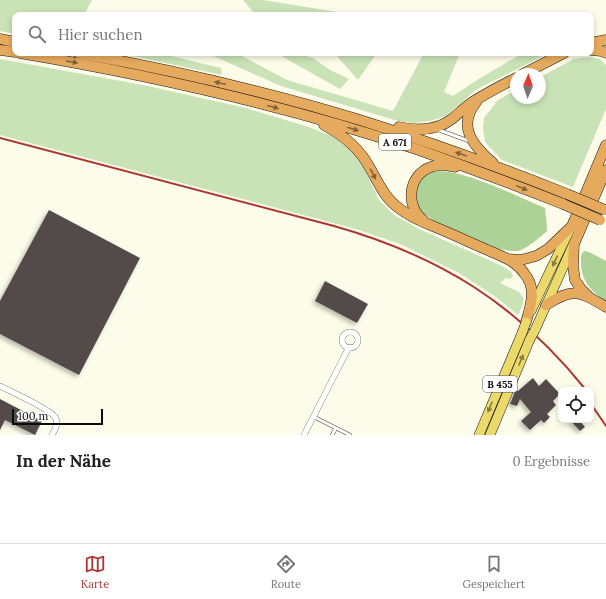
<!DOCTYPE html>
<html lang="de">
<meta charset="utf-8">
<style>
body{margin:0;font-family:Lora,serif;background:#f6f6f6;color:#222}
.controls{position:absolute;right:12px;bottom:12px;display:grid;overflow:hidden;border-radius:8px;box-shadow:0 2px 6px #0003}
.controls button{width:36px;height:36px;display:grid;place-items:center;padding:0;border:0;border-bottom:1px solid #e0e0e0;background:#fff;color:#222;font:20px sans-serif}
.compass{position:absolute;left:510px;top:68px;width:36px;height:36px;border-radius:50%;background:#fff;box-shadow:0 2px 6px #0003;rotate:2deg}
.scale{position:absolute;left:12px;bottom:10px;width:91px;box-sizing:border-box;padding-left:4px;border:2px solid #0a0a0a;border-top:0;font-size:11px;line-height:14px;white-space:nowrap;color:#0a0a0a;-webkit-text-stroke:3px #fff;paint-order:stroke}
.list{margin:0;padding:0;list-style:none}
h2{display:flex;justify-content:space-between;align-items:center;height:52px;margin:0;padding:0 16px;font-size:17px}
h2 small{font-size:13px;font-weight:400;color:#767676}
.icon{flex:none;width:22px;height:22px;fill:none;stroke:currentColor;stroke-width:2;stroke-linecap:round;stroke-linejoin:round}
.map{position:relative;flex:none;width:606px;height:435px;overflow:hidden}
.search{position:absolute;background:#fff;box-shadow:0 2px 6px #0003;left:12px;right:12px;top:12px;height:44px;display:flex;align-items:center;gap:10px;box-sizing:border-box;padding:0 14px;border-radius:8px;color:#767676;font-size:15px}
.sheet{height:108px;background:#fff}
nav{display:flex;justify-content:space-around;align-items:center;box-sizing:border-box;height:56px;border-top:1px solid #e0e0e0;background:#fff;font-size:11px;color:#767676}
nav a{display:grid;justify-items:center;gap:2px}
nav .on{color:#ac3730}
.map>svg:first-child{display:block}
.green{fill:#c9e3b7}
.forest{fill:#acd298}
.building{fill:#524c48;filter:url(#shadow)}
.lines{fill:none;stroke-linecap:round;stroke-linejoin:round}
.lane-casing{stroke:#3d3d3d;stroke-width:4}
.street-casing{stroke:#3d3d3d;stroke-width:6}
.primary-casing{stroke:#1b1b1b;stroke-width:10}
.highway-casing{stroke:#1b1b1b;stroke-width:11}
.lane{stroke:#fff;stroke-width:3}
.street{stroke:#fff;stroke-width:5.5}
.primary{stroke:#ebd96b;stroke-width:9}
.highway{stroke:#e6aa5e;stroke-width:10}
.rail{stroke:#ac3730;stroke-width:2}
.primary-bridge-casing{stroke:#1b1b1b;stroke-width:10;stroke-linecap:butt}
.highway-bridge-casing{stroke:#1b1b1b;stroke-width:11;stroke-linecap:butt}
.primary-bridge{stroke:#ebd96b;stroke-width:9}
.highway-bridge{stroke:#e6aa5e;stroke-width:10}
.oneway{fill:#836238}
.oneway2{fill:#867c3f}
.labels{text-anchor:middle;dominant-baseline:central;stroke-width:4;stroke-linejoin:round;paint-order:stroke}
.shield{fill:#fff;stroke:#545454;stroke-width:1}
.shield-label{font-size:10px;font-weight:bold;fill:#0a0a0a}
</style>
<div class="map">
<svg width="606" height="435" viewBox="0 0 606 435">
<defs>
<filter id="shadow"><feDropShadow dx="-2.5" dy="2.5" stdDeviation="2" flood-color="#0004"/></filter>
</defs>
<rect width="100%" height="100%" fill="#fdfbe9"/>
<path class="green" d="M0 0H92L84 15H15V34L0 31Z
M243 0H263L356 15H252L253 12Z
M118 53H158L221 68 222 75Z
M210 53H236L287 80 393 111 424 53H460L444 92 453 96 477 80 516 57 526 53H549L477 89 446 116 430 121 414 123 398 121 281 86 211 55Z
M276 53H303L306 56 313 58 330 70 349 79 340 89Z
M320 53H376V54L358 80 336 55Z
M590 57 600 59 606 65V109L573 187 502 160 485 142 483 128 484 118 498 100 516 90V98H540V77L574 59Z
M0 59 143 85 246 108 309 127 334 137 350 150 363 167 379 200 394 215 419 229 502 266 511 272 513 276 510 279 506 278 500 283 519 292 523 297V304L518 315 496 297 459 273 400 244 356 229 0 135Z"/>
<path class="forest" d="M434 171C465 169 515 196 545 208L547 227V231C540 237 525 251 516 251 497 253 431 224 419 209 413 202 414 185 420 178 423 175 430 173 434 171Z
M584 251 589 252 606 261V301C592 293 581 280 581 263 581 258 580 255 584 251Z"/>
<path class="building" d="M49 210 140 258 79 375 0 334V301Z
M325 281 368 304 357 323 315 301Z
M533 378 539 386 546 379 560 394 553 401 556 405 547 414 550 417 544 423 541 420 530 430 521 421 531 412 520 399 517 406 510 404 516 389 518 391Z
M0 399 42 421 35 435 5 420 0 430Z
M570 420H579L585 427 580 431Z"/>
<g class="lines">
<g class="lane-casing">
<path id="lane" d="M439 130 469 141
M314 417 350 435
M332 435 336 428"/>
</g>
<g class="street-casing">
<path id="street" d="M342 340a8 8 0 1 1 16 0a8 8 0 1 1-16 0Z
M0 386C10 391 50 409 55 417 59 423 55 430 52 435
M304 435 349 347"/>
</g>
<g class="primary-casing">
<path id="primary" d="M531 311 570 229
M535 330 573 245
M479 435 522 333
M490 435 530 339"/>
</g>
<g class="highway-casing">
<path id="highway" d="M0 39 15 42
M591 43 606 40
M0 50 15 52
M591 50 601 51 606 53
M20 53C155 76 289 106 419 150 467 167 515 185 563 204
M78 53C173 70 268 92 360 120 430 142 499 167 567 194
M523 74 564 53
M477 101C456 126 473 146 493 163
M324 125C339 133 353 143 363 157 376 175 381 196 400 209 410 217 423 222 435 227 452 234 469 242 485 249 499 255 515 260 524 273 537 288 531 305 526 322
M399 127C417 131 436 131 452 119 458 114 464 108 471 103 485 94 500 86 516 78
M423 220C405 206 408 175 431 167 438 164 447 165 455 167
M508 259 521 260 536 256 548 249 572 226 606 145
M589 297 581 289 575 280 573 266 574 244 606 170
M546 305C573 287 579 291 606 307"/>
</g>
<use href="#lane" class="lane"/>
<use href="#street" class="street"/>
<use href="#primary" class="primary"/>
<use href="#highway" class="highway"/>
<path class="rail" d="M0 138 334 226C440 256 517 304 586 390
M591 404 606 426"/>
<g class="primary-bridge-casing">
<path id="primary-bridge" d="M522 333 526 322
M530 339 535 330"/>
</g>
<g class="highway-bridge-casing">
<path id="highway-bridge" d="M567 194 605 210
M563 204 600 220"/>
</g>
<use href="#primary-bridge" class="primary-bridge"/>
<use href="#highway-bridge" class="highway-bridge"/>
</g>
<defs><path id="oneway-solid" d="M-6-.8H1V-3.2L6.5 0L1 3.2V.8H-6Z"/></defs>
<g class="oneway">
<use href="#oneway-solid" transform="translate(72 62) rotate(10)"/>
<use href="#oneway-solid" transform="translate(220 83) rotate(-166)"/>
<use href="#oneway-solid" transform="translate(273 107) rotate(15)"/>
<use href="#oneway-solid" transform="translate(353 129) rotate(17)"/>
<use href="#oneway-solid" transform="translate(461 154) rotate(-161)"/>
<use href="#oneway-solid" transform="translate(373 174) rotate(62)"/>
<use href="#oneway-solid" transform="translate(522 188) rotate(22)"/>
</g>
<g class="oneway2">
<use href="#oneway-solid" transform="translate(555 261) rotate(115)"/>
<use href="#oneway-solid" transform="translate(521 360) rotate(-67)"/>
<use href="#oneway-solid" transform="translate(490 407) rotate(112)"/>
</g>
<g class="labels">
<g class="shield">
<rect x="379" y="134" width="32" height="16" rx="3"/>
<rect x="483" y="376" width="34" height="16" rx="3"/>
</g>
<g class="shield-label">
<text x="395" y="142">A 671</text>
<text x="500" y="384">B 455</text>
</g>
</g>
</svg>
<div class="controls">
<button><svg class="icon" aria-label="locate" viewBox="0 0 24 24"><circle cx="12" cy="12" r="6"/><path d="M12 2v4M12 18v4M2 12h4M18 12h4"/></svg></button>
</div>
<svg class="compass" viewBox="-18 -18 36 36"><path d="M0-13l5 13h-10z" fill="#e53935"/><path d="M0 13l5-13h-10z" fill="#767676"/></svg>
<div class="scale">100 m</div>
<div class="search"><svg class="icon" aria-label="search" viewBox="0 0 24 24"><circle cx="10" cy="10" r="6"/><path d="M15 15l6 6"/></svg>Hier suchen</div>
</div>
<section class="sheet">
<h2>In der Nähe<small>0 Ergebnisse</small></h2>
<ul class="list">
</ul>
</section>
<nav>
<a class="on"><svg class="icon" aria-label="map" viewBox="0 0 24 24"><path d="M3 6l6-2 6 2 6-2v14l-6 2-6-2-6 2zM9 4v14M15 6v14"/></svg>Karte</a>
<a><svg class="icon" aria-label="directions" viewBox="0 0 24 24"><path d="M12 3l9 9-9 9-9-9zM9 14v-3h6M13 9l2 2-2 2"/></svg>Route</a>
<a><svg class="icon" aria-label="saved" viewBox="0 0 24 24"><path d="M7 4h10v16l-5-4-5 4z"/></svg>Gespeichert</a>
</nav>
